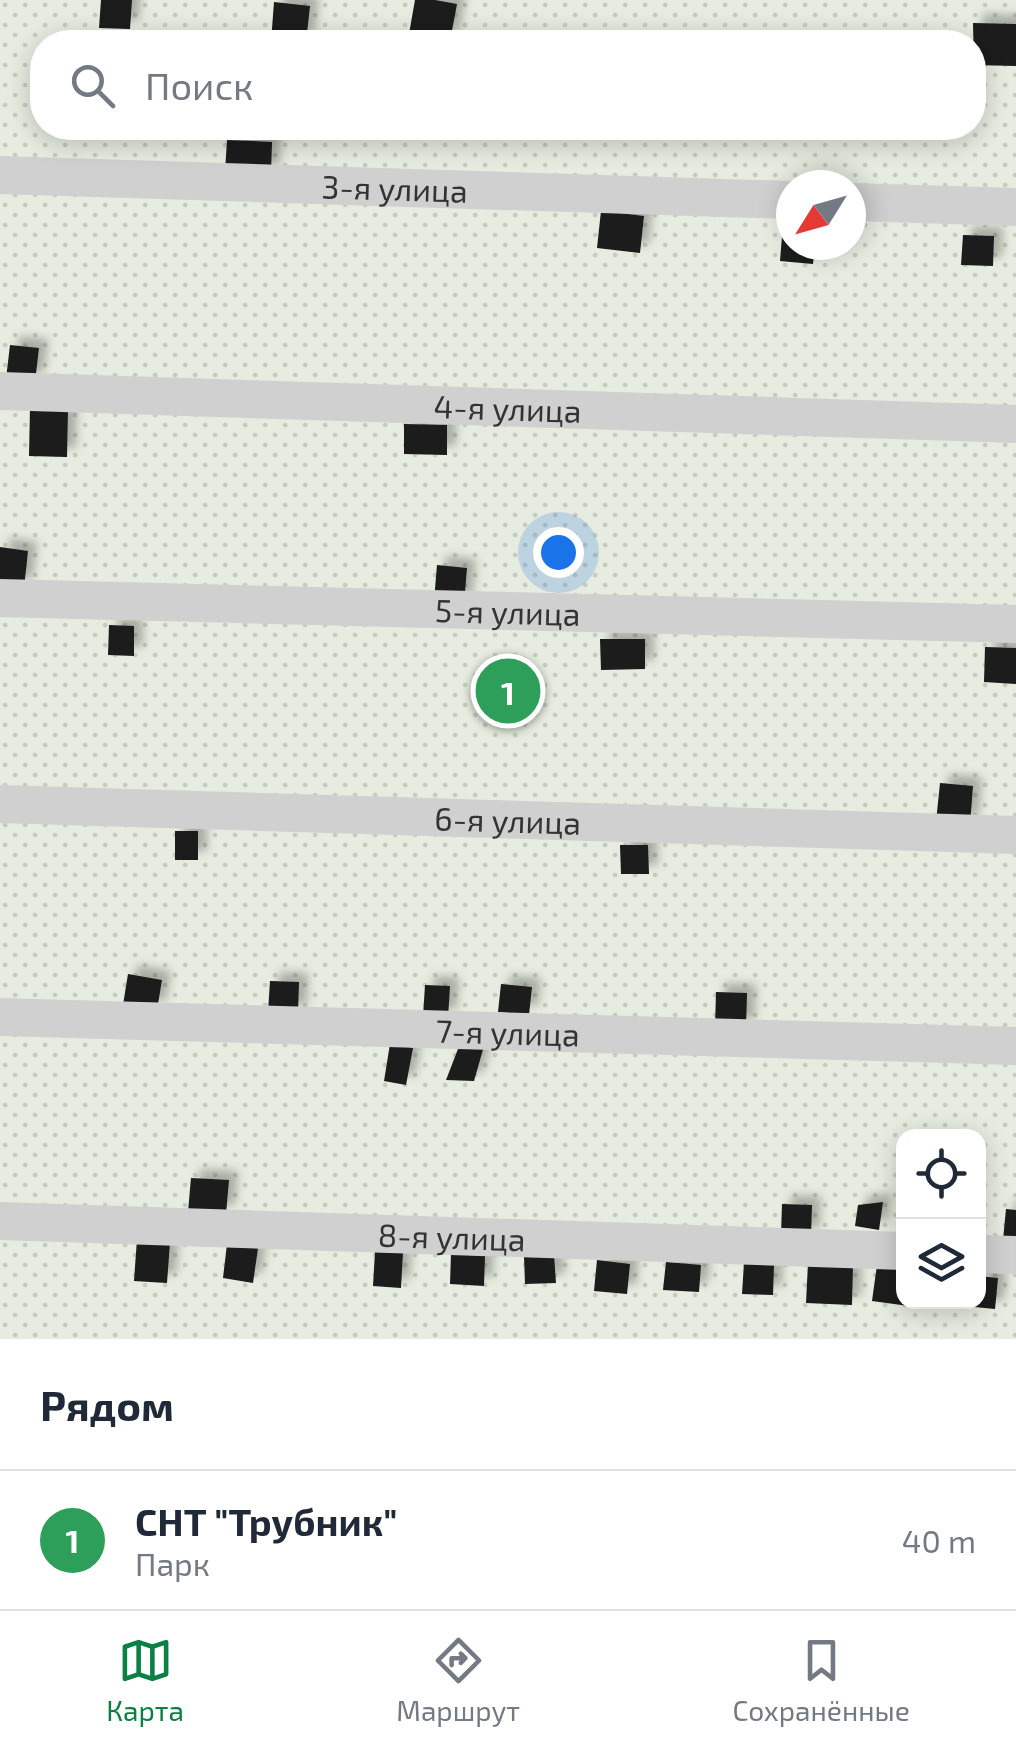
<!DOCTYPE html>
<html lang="ru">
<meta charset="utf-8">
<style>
body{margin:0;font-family:"Exo 2",sans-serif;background:#f2f2f3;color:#1f2937}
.controls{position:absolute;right:30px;bottom:30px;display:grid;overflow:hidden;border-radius:20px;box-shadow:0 5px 25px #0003}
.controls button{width:90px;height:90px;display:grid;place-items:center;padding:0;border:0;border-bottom:2px solid #e0e1e3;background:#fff;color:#1f2937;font:50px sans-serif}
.compass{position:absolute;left:776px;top:170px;width:90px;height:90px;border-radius:50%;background:#fff;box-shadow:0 5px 25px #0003;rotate:233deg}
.you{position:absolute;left:558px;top:552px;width:35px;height:35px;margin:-25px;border:8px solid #fff;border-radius:50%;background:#1a73e8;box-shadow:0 0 0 15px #1a73e833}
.badge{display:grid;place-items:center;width:65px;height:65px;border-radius:50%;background:#0b8043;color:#fff;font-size:32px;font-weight:700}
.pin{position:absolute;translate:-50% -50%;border:5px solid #fff;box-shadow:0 2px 10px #0006}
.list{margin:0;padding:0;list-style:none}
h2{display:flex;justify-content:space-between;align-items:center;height:130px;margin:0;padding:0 40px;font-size:42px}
h2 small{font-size:32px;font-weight:400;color:#747a83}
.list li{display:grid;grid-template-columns:65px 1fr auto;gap:30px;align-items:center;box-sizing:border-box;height:140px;padding:0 40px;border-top:2px solid #e0e1e3}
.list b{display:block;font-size:38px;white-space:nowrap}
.list p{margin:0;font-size:32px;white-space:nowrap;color:#747a83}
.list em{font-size:32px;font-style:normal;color:#747a83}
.icon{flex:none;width:55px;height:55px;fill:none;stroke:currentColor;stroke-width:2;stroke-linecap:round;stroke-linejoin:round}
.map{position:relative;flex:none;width:1016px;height:1339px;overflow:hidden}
.search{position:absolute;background:#fff;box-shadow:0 5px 25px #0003;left:30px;right:30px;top:30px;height:110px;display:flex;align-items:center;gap:25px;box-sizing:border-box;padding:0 35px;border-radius:40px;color:#747a83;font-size:38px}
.sheet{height:270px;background:#fff}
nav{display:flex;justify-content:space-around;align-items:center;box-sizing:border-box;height:140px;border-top:2px solid #e0e1e3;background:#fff;font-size:28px;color:#747a83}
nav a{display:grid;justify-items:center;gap:5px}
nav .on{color:#0b8043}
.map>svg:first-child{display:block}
.park{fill:url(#park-dots);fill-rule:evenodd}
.building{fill:#1a1a1a;filter:url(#shadow)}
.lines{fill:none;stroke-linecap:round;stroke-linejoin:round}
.minor{stroke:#d0d0d0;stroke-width:38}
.labels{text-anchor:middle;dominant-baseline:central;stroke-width:10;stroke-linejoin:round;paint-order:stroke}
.street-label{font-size:32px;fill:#333;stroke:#fff}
</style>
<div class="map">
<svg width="1016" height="1339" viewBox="0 0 1016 1339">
<defs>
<pattern id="park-dots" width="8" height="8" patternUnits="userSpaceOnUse" patternTransform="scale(2.5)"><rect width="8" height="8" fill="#e6ecdf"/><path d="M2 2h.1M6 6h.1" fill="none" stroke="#c6cbc0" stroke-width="1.8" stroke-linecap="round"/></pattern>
<filter id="shadow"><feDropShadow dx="9" dy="-9" stdDeviation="5" flood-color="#0004"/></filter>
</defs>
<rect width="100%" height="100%" fill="#fff"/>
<path class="park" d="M0 0H1016V1339H0ZM42 42H974V128H42ZM791 185H851V245H791ZM904 1136H978V1302H904Z"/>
<path class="building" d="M101 0H132L130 29 99 28Z
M415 0H435L457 4 450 41 409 34Z
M274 2 310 6 306 42H271Z
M973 23 1016 24V66L974 65Z
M227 140 272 142 271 174 225 172Z
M601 211 644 216 640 253 597 248Z
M783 224 791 225V245H815L813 264 780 261Z
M963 235 994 236 993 266 961 265Z
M10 345 39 348 35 382 6 379Z
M30 408 68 409 67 457 29 456Z
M404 424 447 425V455L404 454Z
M0 547 28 551 24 588 0 585Z
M437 565 467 568 464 604 434 601Z
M109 625 134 626V656L108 655Z
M600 639H645V669L601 670Z
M985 647 1016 648V684L984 682Z
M940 783 973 786 970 825 936 822Z
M175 831H198V860H175Z
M620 845H648L649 874H621Z
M128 974 162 980 157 1010 123 1005Z
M270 981 299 982 298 1014 268 1012Z
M501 984 532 987 529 1015 498 1012Z
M425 985 450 986 448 1018 423 1017Z
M716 992 747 993 746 1028 715 1027Z
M390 1044 413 1048 406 1085 384 1081Z
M484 1046 474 1081 446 1080 458 1049Z
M191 1178 229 1180 226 1214 188 1212Z
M883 1202 879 1230 855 1226 858 1205Z
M782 1204 812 1205 811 1237 781 1235Z
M1006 1209 1016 1210V1242L1003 1240Z
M137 1239 170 1242 167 1283 134 1281Z
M227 1244 258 1248 253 1283 223 1278Z
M375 1252 403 1253 401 1288 373 1286Z
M451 1254 485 1256 484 1286 450 1284Z
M554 1255 556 1283 525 1284 524 1256Z
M597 1260 630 1264 627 1294 594 1291Z
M666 1262 701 1265 699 1292 663 1290Z
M744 1263 774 1265 773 1295 742 1294Z
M808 1263 853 1265 852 1305 806 1303Z
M877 1265 904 1268V1302H917L916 1307 872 1301Z
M978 1276 998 1278 995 1309 964 1306 965 1302H978Z"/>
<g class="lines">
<g class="minor">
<path id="s1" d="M0 175 791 200"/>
<path d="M851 202 1016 207"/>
<path id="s2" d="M0 391 1016 424"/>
<path id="s3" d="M0 598 1016 624"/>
<path id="s4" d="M0 804 1016 835"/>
<path id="s5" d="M0 1017 1016 1046"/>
<path id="s6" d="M0 1221 904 1251"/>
<path d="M978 1254 1016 1255"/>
</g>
</g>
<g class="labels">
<g class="street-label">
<text stroke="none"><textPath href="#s1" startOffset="395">3-я улица</textPath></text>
<text stroke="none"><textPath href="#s2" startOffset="508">4-я улица</textPath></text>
<text stroke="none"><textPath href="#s3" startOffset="508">5-я улица</textPath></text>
<text stroke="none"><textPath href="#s4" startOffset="508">6-я улица</textPath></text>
<text stroke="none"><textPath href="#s5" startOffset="508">7-я улица</textPath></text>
<text stroke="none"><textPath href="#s6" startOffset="452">8-я улица</textPath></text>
</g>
</g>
</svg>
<div class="controls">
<button><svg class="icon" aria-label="locate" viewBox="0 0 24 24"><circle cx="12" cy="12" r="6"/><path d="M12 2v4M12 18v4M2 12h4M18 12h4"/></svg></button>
<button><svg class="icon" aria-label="layers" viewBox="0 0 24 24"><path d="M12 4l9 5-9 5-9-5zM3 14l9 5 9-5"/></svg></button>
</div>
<svg class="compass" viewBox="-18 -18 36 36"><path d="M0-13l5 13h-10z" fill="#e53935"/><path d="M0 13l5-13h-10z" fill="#747a83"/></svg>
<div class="you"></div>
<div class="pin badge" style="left:508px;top:691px;background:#2e9e5b">1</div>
<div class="search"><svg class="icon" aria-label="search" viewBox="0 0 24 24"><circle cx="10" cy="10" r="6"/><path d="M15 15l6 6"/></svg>Поиск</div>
</div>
<section class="sheet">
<h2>Рядом<small></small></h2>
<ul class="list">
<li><span class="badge" style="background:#2e9e5b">1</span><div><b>СНТ &quot;Трубник&quot;</b><p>Парк</p></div><em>40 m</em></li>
</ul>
</section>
<nav>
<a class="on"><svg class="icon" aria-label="map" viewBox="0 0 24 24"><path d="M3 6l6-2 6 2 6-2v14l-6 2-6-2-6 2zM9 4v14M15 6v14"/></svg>Карта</a>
<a><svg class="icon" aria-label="directions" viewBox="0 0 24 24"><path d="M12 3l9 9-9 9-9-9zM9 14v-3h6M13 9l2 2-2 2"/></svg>Маршрут</a>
<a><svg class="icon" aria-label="saved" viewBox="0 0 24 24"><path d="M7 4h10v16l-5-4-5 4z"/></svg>Сохранённые</a>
</nav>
